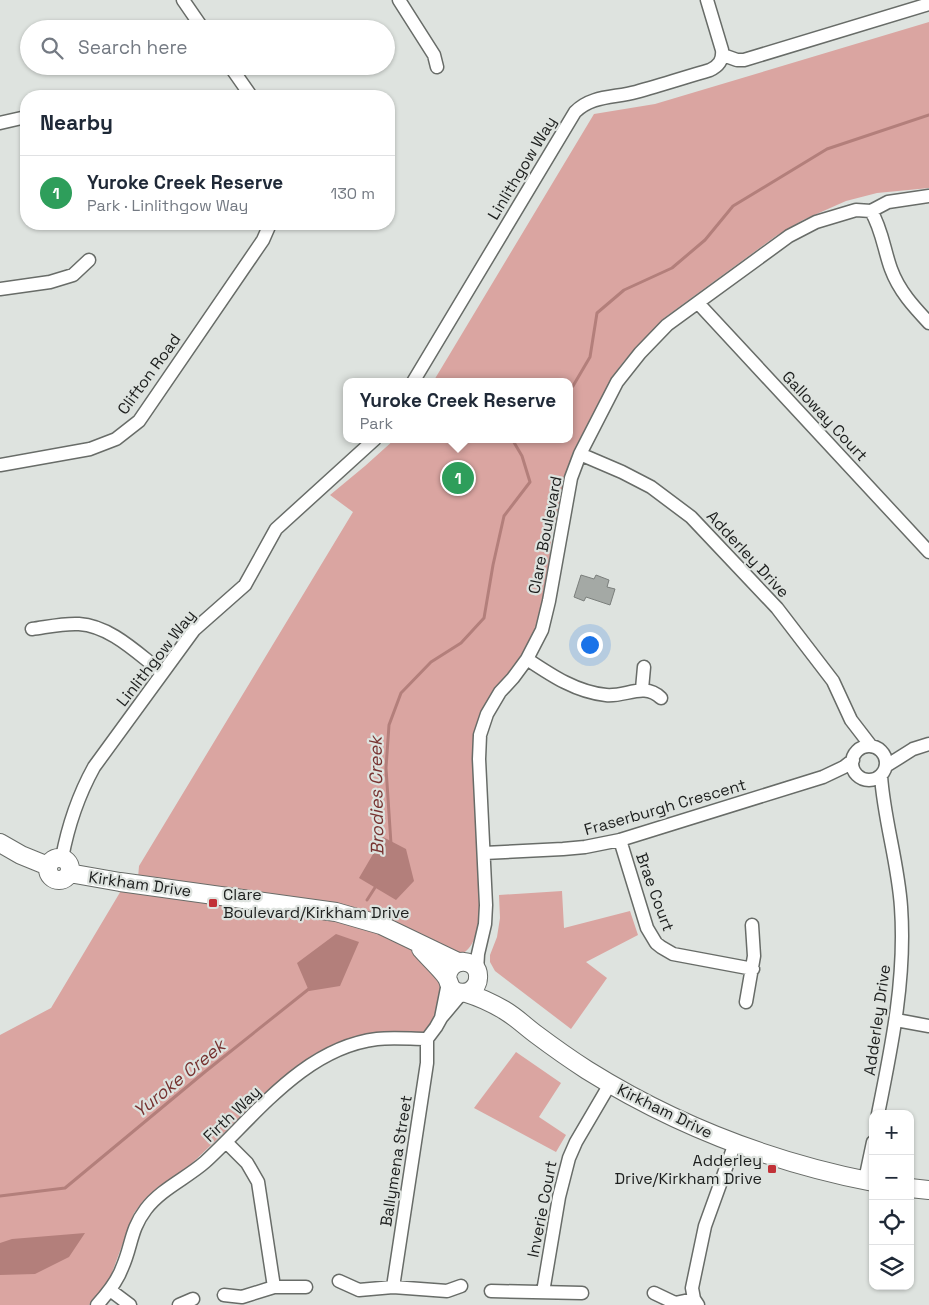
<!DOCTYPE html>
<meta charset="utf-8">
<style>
body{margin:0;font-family:"Space Grotesk",sans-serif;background:#f2f2f3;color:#1f2937}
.controls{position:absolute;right:15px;bottom:15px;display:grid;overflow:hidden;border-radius:10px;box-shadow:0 1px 4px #0004}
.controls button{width:45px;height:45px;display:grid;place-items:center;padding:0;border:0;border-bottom:1px solid #e0e1e3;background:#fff;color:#1f2937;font:25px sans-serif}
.you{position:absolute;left:589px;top:644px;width:18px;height:18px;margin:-12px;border:4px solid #fff;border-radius:50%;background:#1a73e8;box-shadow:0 0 0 8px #1a73e833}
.badge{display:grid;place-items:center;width:32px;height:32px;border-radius:50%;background:#2563eb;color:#fff;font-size:16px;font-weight:700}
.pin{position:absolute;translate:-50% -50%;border:2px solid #fff;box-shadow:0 1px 5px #0006}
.popup{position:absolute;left:343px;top:378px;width:230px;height:65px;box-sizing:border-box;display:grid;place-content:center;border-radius:10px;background:#fff;filter:drop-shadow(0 1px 4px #0005);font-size:16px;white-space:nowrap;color:#747a83}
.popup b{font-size:19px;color:#1f2937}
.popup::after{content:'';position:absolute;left:50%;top:100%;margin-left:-10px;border:10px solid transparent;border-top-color:#fff}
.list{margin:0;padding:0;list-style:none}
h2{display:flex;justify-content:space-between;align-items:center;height:65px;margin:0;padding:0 20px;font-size:21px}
h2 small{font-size:16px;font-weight:400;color:#747a83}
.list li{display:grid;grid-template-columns:32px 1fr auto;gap:15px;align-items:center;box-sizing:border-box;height:75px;padding:0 20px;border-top:1px solid #e0e1e3}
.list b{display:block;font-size:19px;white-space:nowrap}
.list p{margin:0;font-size:16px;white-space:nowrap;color:#747a83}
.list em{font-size:16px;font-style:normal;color:#747a83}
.icon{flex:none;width:28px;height:28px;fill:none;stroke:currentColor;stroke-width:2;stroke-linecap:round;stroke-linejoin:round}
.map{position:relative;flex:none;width:929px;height:1305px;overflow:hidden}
.search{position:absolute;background:#fff;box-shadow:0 1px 4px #0004;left:20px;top:20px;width:375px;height:55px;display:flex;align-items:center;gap:12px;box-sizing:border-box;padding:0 18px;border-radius:28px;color:#747a83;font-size:19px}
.panel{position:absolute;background:#fff;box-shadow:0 1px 4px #0004;left:20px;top:90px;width:375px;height:140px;border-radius:20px}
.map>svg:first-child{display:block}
.green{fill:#daa5a1}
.water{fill:#b37f7b}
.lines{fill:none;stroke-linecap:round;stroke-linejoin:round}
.stream{stroke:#b37f7b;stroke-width:3}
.building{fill:#a4a9a5;stroke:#7b7f7c}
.street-casing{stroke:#686c68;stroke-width:15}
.secondary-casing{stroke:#686c68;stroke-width:20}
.street{stroke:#fff;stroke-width:12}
.secondary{stroke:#fff;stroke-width:18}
.poi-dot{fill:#c13137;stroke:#dee3df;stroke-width:2}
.labels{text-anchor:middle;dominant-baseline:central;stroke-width:4.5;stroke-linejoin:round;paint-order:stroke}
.street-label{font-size:16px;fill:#1d1f1e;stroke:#dee3df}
.poi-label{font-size:16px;fill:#1d1f1e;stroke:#dee3df;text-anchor:start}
.water-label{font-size:18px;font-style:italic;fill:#773331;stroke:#dee3df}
</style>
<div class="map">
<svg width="929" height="1305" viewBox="0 0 929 1305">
<rect width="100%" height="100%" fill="#dee3df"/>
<path class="green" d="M929 22V188L877 193 846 201 803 220 776 236 664 318 624 361 612 377 572 454 552 533 547 583 538 624 525 652 486 704 481 915C477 931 475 948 459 956L404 929 138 878 139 866 353 512 330 495 365 466 395 439H569V382H433L594 114 655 104Z
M122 889 353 921 398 941 427 960 436 971 441 986 443 996 433 1022 429 1029 422 1034 361 1037 329 1047 316 1053 303 1062 255 1103 186 1169 158 1187 143 1201 134 1213 110 1278 103 1290 89 1305H0V1035L51 1008Z
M562 891 564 928 630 911 638 935 586 962 607 978 571 1029 495 971 490 962V955L497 937 500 918 499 895Z
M516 1052 561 1083 539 1117 566 1135 556 1152 474 1108Z"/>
<path class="water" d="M383 837 406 849 414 881 396 900 359 878Z
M336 934 359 942 340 986 309 991 297 963Z
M85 1233 69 1257 35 1274 0 1275V1243L12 1239Z"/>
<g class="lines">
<path class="stream" d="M569 390 573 386 590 357 597 313 624 290 672 268 705 240 733 206 827 149 929 115
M391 844 386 768 389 725 401 693 431 662 461 643 484 618 493 565 504 516 530 482 522 456 512 439
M367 900 376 886
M0 1196 65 1188 206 1071 310 988"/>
</g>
<path class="building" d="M581 575 594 579 596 575 609 580 607 587 615 589 610 605 586 597 584 601 574 597Z"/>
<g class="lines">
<g class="street-casing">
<path id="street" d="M183 0 203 29
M399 0 434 55 437 67
M723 55 737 60H744L929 4
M230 66 251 96
M0 123 26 117
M871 211C882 229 884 250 891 269 899 291 914 307 929 323
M0 289 50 282 73 275 89 260
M698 303 929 552
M413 382 575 112C592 95 614 98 636 92 661 85 686 77 710 70 719 66 723 60 722 50L707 0
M580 454 622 472 651 487 691 517 777 608 833 681 851 720 871 746
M0 465 90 449 116 439 139 421 263 240 270 224
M32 629C47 627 64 623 79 624 111 626 138 654 162 672
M527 659C551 675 576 692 606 695 626 697 644 682 661 698
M642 689 644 667
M852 763a17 17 0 1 1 34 0a17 17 0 1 1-34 0Z
M886 766 913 749 929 744
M620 840 647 928 656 943 661 947 673 954 753 969
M484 853 563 849 585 847 620 840 823 777 844 767 853 760
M62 858C68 826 78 796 94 767L194 630 245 585 276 529 375 439
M477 971 478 954 485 924 486 905 479 759 480 735 487 714 500 692 513 678 527 659 542 630 549 601 571 478 580 454 617 382 640 353 667 325 789 236 816 222 856 210 871 211 888 202 929 196
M746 1002 754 956 752 925
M441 1018 448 983
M896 1020 929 1026
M878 1114C892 1045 906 977 901 907 898 862 884 820 881 776
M226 1142 247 1163 258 1182 274 1287
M865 1180 873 1142
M339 1281 359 1290 393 1287 447 1291 461 1286
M393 1287 427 1063V1039
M110 1290 130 1305
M491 1291 582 1293
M543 1292 559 1197 569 1158 576 1142 610 1084
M654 1293 675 1303 694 1299
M224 1295 242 1297 274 1287H306
M97 1305C107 1294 117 1282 122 1268 132 1246 130 1230 146 1209 161 1189 187 1178 205 1162 256 1115 304 1048 377 1039 393 1037 411 1039 427 1039L436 1027 441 1018 462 993
M179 1305 193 1299
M698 1305 694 1299 692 1288 705 1226 735 1143"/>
</g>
<g class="secondary-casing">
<path id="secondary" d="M0 843 21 855 48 866
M48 869a11 11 0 1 1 22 0a11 11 0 1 1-22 0Z
M69 873 120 882 336 912 381 925 458 962
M421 949C427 956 443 971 447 978 449 982 449 985 452 989 457 993 464 994 470 991 475 988 478 983 478 978 480 958 449 955 447 978
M466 993C479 997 492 1003 504 1010 516 1017 526 1027 537 1035 553 1047 570 1059 587 1070 675 1125 771 1162 873 1182
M910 1188 929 1190"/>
</g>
<use href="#street" class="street"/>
<use href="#secondary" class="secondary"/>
</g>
<g class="poi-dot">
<rect x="208" y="898" width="10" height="10" rx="2.5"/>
<rect x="767" y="1164" width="10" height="10" rx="2.5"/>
</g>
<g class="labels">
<g class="street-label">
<text transform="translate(522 168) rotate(-59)">Linlithgow Way</text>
<text transform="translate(149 374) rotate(-54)">Clifton Road</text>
<text transform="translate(825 416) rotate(47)">Galloway Court</text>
<text transform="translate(545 535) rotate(-79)">Clare Boulevard</text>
<text transform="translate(748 554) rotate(47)">Adderley Drive</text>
<text transform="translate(156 658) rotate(-52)">Linlithgow Way</text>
<text transform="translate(665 807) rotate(-16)">Fraserburgh Crescent</text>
<text transform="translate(140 884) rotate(8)">Kirkham Drive</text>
<text transform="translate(655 892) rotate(70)">Brae Court</text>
<text transform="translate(877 1020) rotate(-82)">Adderley Drive</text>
<text transform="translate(665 1111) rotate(26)">Kirkham Drive</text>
<text transform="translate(232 1114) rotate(-44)">Firth Way</text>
<text transform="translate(396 1161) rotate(-81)">Ballymena Street</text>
<text transform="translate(542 1209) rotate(-79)">Inverie Court</text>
</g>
<g class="poi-label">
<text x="223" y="894">Clare<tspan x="223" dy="18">Boulevard/Kirkham Drive</tspan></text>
<text x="762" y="1160" text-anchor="end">Adderley<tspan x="762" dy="18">Drive/Kirkham Drive</tspan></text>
</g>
<g class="water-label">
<text transform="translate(376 796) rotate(-91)">Brodies Creek</text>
<text transform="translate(179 1078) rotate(-39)">Yuroke Creek</text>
</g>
</g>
</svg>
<div class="controls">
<button>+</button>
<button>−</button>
<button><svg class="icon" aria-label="locate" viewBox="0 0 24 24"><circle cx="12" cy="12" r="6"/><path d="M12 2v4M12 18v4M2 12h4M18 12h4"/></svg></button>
<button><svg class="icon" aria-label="layers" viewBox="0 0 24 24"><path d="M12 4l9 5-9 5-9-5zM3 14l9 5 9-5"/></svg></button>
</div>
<div class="you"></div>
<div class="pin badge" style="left:458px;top:478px;background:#2e9e5b">1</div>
<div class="popup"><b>Yuroke Creek Reserve</b>Park</div>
<div class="search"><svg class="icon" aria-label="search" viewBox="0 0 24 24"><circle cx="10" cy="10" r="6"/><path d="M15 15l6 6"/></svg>Search here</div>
<section class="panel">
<h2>Nearby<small></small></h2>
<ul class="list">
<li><span class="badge" style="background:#2e9e5b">1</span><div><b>Yuroke Creek Reserve</b><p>Park · Linlithgow Way</p></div><em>130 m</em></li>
</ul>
</section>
</div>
